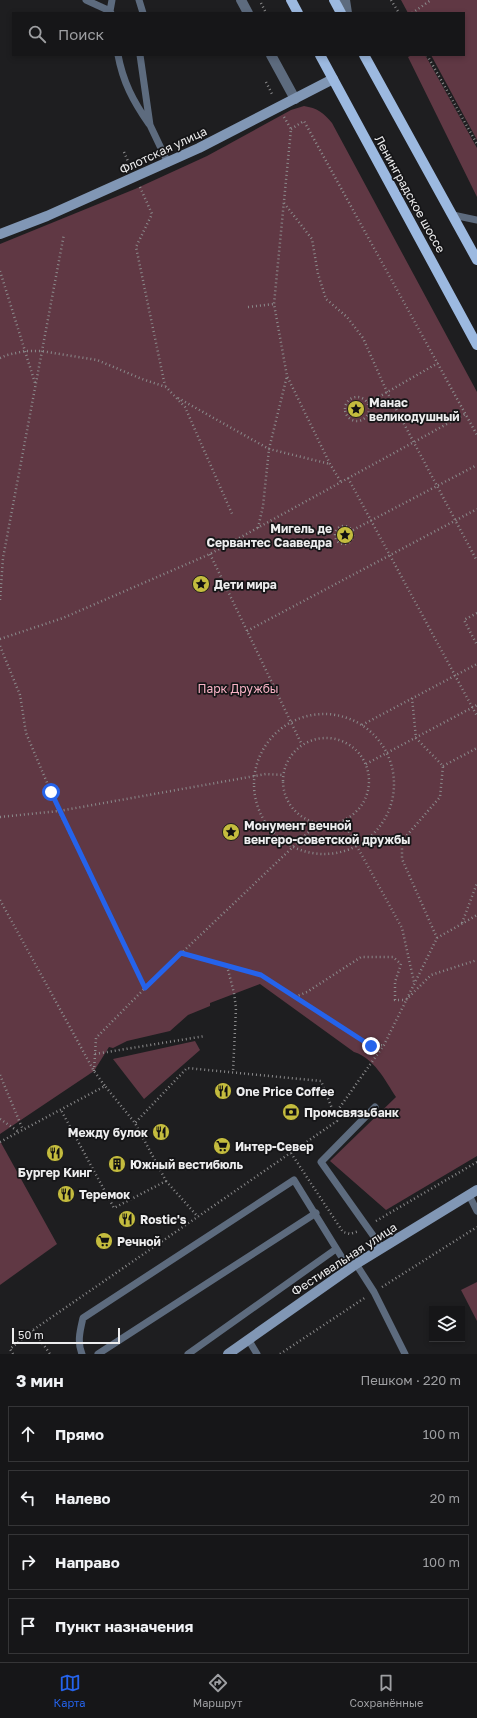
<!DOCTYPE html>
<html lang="ru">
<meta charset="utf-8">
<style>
body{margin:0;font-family:"Golos Text",sans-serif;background:#1f1f21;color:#f1f3f6}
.controls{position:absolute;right:12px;bottom:12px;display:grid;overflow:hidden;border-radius:0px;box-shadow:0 2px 6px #0003}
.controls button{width:36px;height:36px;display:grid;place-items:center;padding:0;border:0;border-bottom:1px solid #353537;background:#161618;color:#f1f3f6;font:20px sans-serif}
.scale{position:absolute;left:12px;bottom:10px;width:108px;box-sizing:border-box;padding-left:4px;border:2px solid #ededee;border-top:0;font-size:11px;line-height:14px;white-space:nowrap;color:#ededee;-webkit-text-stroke:3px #151517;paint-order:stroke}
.stop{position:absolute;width:12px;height:12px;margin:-9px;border:3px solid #2563eb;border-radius:50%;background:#fff}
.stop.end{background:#2563eb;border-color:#fff;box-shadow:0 1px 4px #0008}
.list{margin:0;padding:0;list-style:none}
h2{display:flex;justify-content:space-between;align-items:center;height:52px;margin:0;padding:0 16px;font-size:17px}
h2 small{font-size:13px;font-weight:400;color:#9e9fa2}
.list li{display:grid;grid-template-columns:26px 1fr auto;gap:12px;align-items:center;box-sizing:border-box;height:56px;margin:0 8px 8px;padding:0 8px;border:1px solid #353537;border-radius:0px}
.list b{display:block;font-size:15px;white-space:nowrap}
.list em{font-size:13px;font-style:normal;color:#9e9fa2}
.icon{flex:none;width:22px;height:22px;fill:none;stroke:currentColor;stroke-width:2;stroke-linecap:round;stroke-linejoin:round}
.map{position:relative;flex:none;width:477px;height:1354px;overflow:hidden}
.search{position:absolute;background:#161618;box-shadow:0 2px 6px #0003;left:12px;right:12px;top:12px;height:44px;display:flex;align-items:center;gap:10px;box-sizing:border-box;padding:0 14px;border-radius:0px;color:#9e9fa2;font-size:15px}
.sheet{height:308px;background:#161618}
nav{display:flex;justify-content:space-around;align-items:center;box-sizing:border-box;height:56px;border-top:1px solid #353537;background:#161618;font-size:11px;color:#9e9fa2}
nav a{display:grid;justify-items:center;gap:2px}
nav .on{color:#2563eb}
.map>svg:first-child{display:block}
.green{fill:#603844}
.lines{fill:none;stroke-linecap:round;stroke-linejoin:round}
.path{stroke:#8b8b8c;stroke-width:2.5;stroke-dasharray:1 3;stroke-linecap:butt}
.lane{stroke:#5d6b7e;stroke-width:7}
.street{stroke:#5d6b7e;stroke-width:10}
.secondary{stroke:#8197b5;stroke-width:10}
.primary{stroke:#9cb9e0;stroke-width:10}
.route{stroke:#2563eb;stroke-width:5}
.labels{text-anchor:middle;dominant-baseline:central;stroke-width:3.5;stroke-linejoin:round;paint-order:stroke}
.street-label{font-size:12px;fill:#ededee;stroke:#151517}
.poi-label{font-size:12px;font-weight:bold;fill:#ededee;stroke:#151517;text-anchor:start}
.park-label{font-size:12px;fill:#f8b2c5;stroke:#151517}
</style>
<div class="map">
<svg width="477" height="1354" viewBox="0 0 477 1354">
<rect width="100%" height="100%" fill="#1e1e20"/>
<path class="green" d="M401 0H477V140L431 55H464V13H408Z
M412 55H425L428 60 477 148V197L408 57Z
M304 106C317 108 324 113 332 123L477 392V1156L386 1210 330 1161 396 1097C385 1080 374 1058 354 1052L260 984 210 1003V1006L188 1015 170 1031 127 1041 113 1048 109 1047 94 1071 0 1134V244L135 189 207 156 291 110Z
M195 1041 200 1050 144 1099 113 1059Z
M0 1141 57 1244 0 1285Z
M477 1282V1321L461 1290Z"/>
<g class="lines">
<path class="path" d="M391 0 399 13
M261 3 266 13
M412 13 431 0
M427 55 477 144
M266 82 273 96
M284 117 291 129 274 304 287 376 330 464 341 482
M291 129 304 121 477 435
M124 152 130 166
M140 187 152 214 136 247 165 386
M284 203 312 239 318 274 326 299 347 317 363 338 387 392 477 561
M0 271 35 383
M248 307 274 304
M0 358 7 355 25 351H41L97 360 142 379 166 387 185 407 233 516
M345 409a12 12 0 1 1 24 0a12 12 0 1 1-24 0Z
M178 398 269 449 330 464
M368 403 438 363
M348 478 477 716
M335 535a9 9 0 1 1 18 0a9 9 0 1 1-18 0Z
M258 528 263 506 269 449 287 376
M353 530 477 465
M210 554 302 745
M0 600 3 558 64 234
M477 613 464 620 477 645
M247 631 477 509
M0 639 63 618 210 554 465 414
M0 646 20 695 26 733 59 811 145 988
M412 698 416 738 443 766 440 797 402 841V859L437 938
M254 784a70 70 0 1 1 140 0a70 70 0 1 1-140 0Z
M362 725 477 664
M283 781a43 43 0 1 1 86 0a43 43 0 1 1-86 0Z
M366 764 477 705
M443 766 477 748
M0 817 59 811 266 774 283 775
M343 821 402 928 414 982
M0 900 94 1071 105 1086
M462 923 477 883
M181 953 261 975 371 1046 384 1045
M227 966 234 993 236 1008 233 1072
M295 997 307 992 361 957H393L401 964 395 982V1000H406L431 975 477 960
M95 1054 205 1036
M94 1071 96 1038 145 988 317 824
M0 1075 23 1130
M335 1114 384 1045 437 938 477 915
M0 1119 19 1132
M0 1142 105 1086 135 1123 166 1181 114 1208 61 1110
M291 1153 343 1232 350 1234 359 1231
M166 1181 198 1217
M376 1221 477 1162
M156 1237 159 1244
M382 1287 477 1227
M33 1330 50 1354
M13 1354 10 1349 33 1330 337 1121 321 1081 187 1068 135 1123
M280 1354 366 1297"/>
<path class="lane" d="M86 0 110 11 111 13
M139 0 143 13
M110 11 112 0
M118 55C123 82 133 101 149 124
M140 55 150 125 168 163
M453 215 477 220
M375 1107 321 1162 382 1248
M469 1195 477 1211
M356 1264 374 1292 405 1354
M248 1339 257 1354
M82 1354C77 1342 80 1331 83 1318L294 1180 349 1269
M98 1354 316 1213
M188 1354 336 1249"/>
<path class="street" d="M241 0 248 13
M345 0 347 13
M271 55 295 99"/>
<path class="secondary" d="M0 234 47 216 199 148 333 79
M228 1354 356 1264 477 1190"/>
<path class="primary" d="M291 0 298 13
M334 0 341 13
M320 55 477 345
M364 55 477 260"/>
</g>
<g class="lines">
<path class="route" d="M51 792 145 988 181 953 261 975 371 1046"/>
</g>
<defs>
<g id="sight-disc" transform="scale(0.9)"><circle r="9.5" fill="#c4bc3e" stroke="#151517"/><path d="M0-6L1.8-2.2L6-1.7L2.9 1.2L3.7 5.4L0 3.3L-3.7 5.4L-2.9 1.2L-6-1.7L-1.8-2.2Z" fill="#111"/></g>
<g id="restaurant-disc" transform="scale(0.9)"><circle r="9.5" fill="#c4bc3e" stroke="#151517"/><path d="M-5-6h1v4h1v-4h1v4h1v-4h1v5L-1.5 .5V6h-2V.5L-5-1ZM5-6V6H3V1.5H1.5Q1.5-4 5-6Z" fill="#111"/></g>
<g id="bank-disc" transform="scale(0.9)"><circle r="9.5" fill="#c4bc3e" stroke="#151517"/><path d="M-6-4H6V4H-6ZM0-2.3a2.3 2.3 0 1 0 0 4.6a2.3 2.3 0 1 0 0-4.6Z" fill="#111"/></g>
<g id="supermarket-disc" transform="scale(0.9)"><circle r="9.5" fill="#c4bc3e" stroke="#151517"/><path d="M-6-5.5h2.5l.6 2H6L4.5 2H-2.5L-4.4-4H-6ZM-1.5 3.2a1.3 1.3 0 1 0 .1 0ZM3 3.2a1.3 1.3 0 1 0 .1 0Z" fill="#111"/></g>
<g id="building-disc" transform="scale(0.9)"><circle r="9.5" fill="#c4bc3e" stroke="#151517"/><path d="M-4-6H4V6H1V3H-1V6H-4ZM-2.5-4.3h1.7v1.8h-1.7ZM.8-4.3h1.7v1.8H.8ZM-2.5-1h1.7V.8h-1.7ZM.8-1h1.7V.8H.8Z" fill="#111"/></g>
</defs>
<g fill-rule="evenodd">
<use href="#sight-disc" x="356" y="409"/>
<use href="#sight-disc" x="345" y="535"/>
<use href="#sight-disc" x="201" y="584"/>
<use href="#sight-disc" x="231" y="832"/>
<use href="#restaurant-disc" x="223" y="1091"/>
<use href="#bank-disc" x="291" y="1112"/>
<use href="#restaurant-disc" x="161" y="1132"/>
<use href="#supermarket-disc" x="222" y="1146"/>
<use href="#restaurant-disc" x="55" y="1153"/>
<use href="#building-disc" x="117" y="1164"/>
<use href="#restaurant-disc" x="66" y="1194"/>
<use href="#restaurant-disc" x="127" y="1219"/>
<use href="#supermarket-disc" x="104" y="1241"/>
</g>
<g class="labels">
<g class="street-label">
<text transform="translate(163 150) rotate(-25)">Флотская улица</text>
<text transform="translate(410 194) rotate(61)">Ленинградское шоссе</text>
<text transform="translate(344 1259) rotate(-33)">Фестивальная улица</text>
</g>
<g class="poi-label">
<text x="369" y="402">Манас<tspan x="369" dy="14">великодушный</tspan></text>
<text x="332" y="528" text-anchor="end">Мигель де<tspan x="332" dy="14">Сервантес Сааведра</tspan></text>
<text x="214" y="584">Дети мира</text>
<text x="244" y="825">Монумент вечной<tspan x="244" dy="14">венгеро-советской дружбы</tspan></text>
<text x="236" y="1091">One Price Coffee</text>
<text x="304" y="1112">Промсвязьбанк</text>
<text x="148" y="1132" text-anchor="end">Между булок</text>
<text x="235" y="1146">Интер-Север</text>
<text x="130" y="1164">Южный вестибюль</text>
<text x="55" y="1172" text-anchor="middle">Бургер Кинг</text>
<text x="79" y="1194">Теремок</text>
<text x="140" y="1219">Rostic's</text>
<text x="117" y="1241">Речной</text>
</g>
<g class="park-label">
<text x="238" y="688">Парк Дружбы</text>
</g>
</g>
</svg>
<div class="controls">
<button><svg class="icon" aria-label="layers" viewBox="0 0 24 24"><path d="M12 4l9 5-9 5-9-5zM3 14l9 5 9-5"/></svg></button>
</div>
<div class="scale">50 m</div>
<div class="stop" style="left:51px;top:792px"></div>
<div class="stop end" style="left:371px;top:1046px"></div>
<div class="search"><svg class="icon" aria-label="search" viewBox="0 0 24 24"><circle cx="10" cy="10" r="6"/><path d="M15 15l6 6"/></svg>Поиск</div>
</div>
<section class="sheet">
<h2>3 мин<small>Пешком · 220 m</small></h2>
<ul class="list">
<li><svg class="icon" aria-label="ahead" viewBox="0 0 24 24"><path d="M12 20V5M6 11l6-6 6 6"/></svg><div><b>Прямо</b></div><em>100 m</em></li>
<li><svg class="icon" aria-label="left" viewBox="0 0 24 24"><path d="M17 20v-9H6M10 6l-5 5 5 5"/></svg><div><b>Налево</b></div><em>20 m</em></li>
<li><svg class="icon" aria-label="right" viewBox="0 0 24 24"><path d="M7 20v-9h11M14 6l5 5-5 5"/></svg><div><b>Направо</b></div><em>100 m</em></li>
<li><svg class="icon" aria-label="arrive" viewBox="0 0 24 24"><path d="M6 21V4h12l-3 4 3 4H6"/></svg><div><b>Пункт назначения</b></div></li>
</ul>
</section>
<nav>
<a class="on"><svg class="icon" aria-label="map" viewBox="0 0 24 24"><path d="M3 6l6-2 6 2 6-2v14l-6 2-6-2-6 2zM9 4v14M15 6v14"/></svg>Карта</a>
<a><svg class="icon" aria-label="directions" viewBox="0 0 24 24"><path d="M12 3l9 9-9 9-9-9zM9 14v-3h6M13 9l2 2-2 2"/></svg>Маршрут</a>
<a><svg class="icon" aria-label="saved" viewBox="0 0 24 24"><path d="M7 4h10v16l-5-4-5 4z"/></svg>Сохранённые</a>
</nav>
